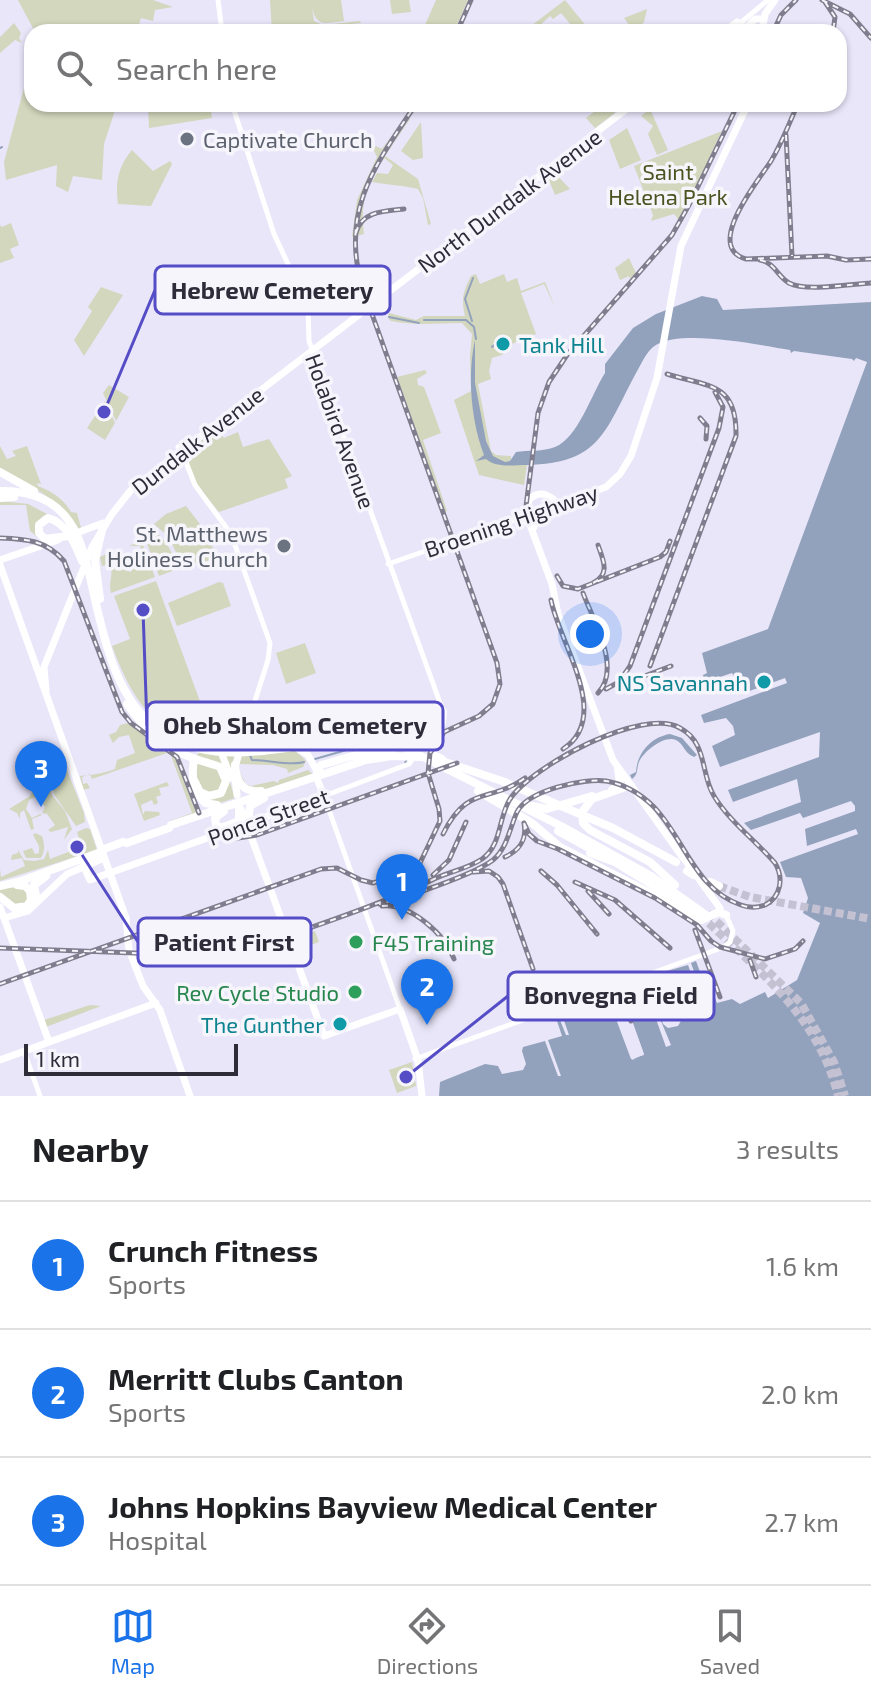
<!DOCTYPE html>
<style>
body{margin:0;font-family:"Exo 2",sans-serif;background:#f6f6f6;color:#202124}
.scale{position:absolute;left:24px;bottom:20px;width:214px;box-sizing:border-box;padding-left:8px;border:4px solid #2e2c39;border-top:0;font-size:22px;line-height:28px;white-space:nowrap;color:#2e2c39;-webkit-text-stroke:6px #f6f5fc;paint-order:stroke}
.you{position:absolute;left:590px;top:634px;width:28px;height:28px;margin:-20px;border:6px solid #fff;border-radius:50%;background:#1a73e8;box-shadow:0 0 0 12px #1a73e833}
.badge{display:grid;place-items:center;width:52px;height:52px;border-radius:50%;background:#1a73e8;color:#fff;font-size:26px;font-weight:700}
.pin{position:absolute;translate:-50% -66px;filter:drop-shadow(0 2px 4px #0008)}
.pin::after{content:'';position:absolute;top:42px;width:28px;height:24px;background:inherit;clip-path:polygon(0 0,100% 0,50% 100%)}
.list{margin:0;padding:0;list-style:none}
h2{display:flex;justify-content:space-between;align-items:center;height:104px;margin:0;padding:0 32px;font-size:34px}
h2 small{font-size:26px;font-weight:400;color:#757577}
.list li{display:grid;grid-template-columns:52px 1fr auto;gap:24px;align-items:center;box-sizing:border-box;height:128px;padding:0 32px;border-top:2px solid #e0e0e0}
.list b{display:block;font-size:30px;white-space:nowrap}
.list p{margin:0;font-size:26px;white-space:nowrap;color:#757577}
.list em{font-size:26px;font-style:normal;color:#757577}
.icon{flex:none;width:44px;height:44px;fill:none;stroke:currentColor;stroke-width:2;stroke-linecap:round;stroke-linejoin:round}
.map{position:relative;flex:none;width:871px;height:1096px;overflow:hidden}
.search{position:absolute;background:#fff;box-shadow:0 2px 6px #0004;left:24px;right:24px;top:24px;height:88px;display:flex;align-items:center;gap:20px;box-sizing:border-box;padding:0 28px;border-radius:24px;color:#757577;font-size:30px}
.sheet{height:488px;background:#fff}
nav{display:flex;justify-content:space-around;align-items:center;box-sizing:border-box;height:112px;border-top:2px solid #e0e0e0;background:#fff;font-size:22px;color:#757577}
nav a{display:grid;justify-items:center;gap:4px}
nav .on{color:#1a73e8}
.map>svg:first-child{display:block}
.green{fill:#d2d7bd}
.water{fill:#93a2bc}
.pier{fill:#e9e6fa}
.lines{fill:none;stroke-linecap:round;stroke-linejoin:round}
.stream{stroke:#93a2bc;stroke-width:2}
.motorway-tunnel{stroke:#c4c1d3;stroke-width:8;stroke-dasharray:8 4;stroke-linecap:butt}
.secondary{stroke:#fff;stroke-width:5}
.primary{stroke:#fff;stroke-width:7}
.motorway{stroke:#fff;stroke-width:8}
.rail-casing{stroke:#807e8e;stroke-width:5}
.rail{stroke:#f6f5fc;stroke-width:2;stroke-dasharray:6;stroke-linecap:butt}
.worship-dot{fill:#6b7280;stroke:#f6f5fc;stroke-width:3}
.culture-dot{fill:#0f9aa8;stroke:#f6f5fc;stroke-width:3}
.leisure-dot{fill:#2e9e5b;stroke:#f6f5fc;stroke-width:3}
.labels{text-anchor:middle;dominant-baseline:central;stroke-width:7;stroke-linejoin:round;paint-order:stroke}
.worship-label{font-size:22px;fill:#5b616d;stroke:#f6f5fc;text-anchor:start}
.park-label{font-size:22px;fill:#4b5321;stroke:#f6f5fc}
.street-label{font-size:22px;fill:#2e2c39;stroke:#f6f5fc}
.culture-label{font-size:22px;fill:#0d838f;stroke:#f6f5fc;text-anchor:end}
.leisure-label{font-size:22px;fill:#27864d;stroke:#f6f5fc;text-anchor:start}
.leader{fill:none;stroke:#554dc5;stroke-width:3}
.callout-dot{fill:#554dc5;stroke:#f6f5fc;stroke-width:3}
.callout{fill:#f6f5fc;stroke:#554dc5;stroke-width:3}
.callout-label{font-size:24px;text-anchor:middle;font-weight:bold;fill:#2e2c39}
</style>
<div class="map">
<svg width="871" height="1096" viewBox="0 0 871 1096">
<rect width="100%" height="100%" fill="#e9e6fa"/>
<path class="green" d="M18 0H153L173 7 155 10 153 21 141 18 137 32H35Z
M270 0H341L344 21C326 23 317 28 312 8L314 21 323 25 360 21 361 23 272 32Z
M390 0H409L411 12 392 14Z
M436 0H468L454 32H422Z
M565 0 591 32H568L571 25 561 13 553 19 550 16 533 32H523Z
M647 9 644 22 634 32 624 18Z
M14 23 21 33 19 38 22 43 15 40 0 53V37Z
M32 58V104H117L104 144 102 180 73 176 68 192 56 186 57 165 6 180 4 162Z
M148 104H210L212 118 149 128Z
M604 104H608L615 113 595 128 586 118Z
M650 109 668 150 657 155 648 134 653 126 641 116Z
M406 116 410 119 385 156 418 179 431 224 428 225 423 198 418 189C402 185 388 185 372 182L377 173 388 174 393 165 384 158C366 183 360 204 364 234L352 237 357 200 377 157 373 149 376 146 382 149Z
M421 122 423 158 413 160 401 151Z
M627 128 641 160 620 169 609 140Z
M722 131 681 219 679 220 674 214 651 221 653 215 634 166Z
M132 150 153 171 170 161 172 164 151 206 118 204C115 183 118 166 132 150Z
M551 169 570 189 555 195 546 173Z
M11 223 19 245 10 249 14 258 0 263V225L2 227Z
M629 258 636 273 630 279 629 276 620 280 615 268Z
M476 274 480 284 504 274 507 282 517 278 521 291 545 282 555 307 544 284 521 293 536 334 514 343 502 355 492 358 489 371 491 379 478 384 491 451 496 455 511 456V465H527L524 485 479 475 454 400 471 391 470 356 472 334 462 323C436 323 417 326 391 321L388 318 389 313 416 320 424 316H465C461 299 463 292 471 276Z
M101 287 123 295 84 356 74 340 92 311 88 307Z
M425 370 427 373 417 379 418 385 424 387 441 433 423 440 447 511 445 512 397 377Z
M109 385 129 397 116 421 103 393Z
M105 401 115 423 105 440 87 428Z
M214 427 224 438 238 432 243 447 269 439 292 476 285 479 288 488 219 512 195 483 184 450Z
M0 446 7 459 16 456 12 451 27 446 41 484 37 483 38 486C51 491 64 499 71 512L77 513 81 528 79 529C60 498 30 487 0 469Z
M0 501 28 504 51 516H43L37 523 41 540 30 531 26 505H0Z
M186 506 207 533 217 558 183 568 169 537 154 524 166 514Z
M151 526 167 544 178 565 175 570 159 576 142 530Z
M142 541 144 548 142 549H144L155 577 111 593C108 583 114 575 110 564L102 566 100 557 106 554 110 563 118 560V553L123 569 131 572 134 563 144 556 140 546H129Z
M156 581 209 726 211 736C153 740 130 693 112 646L130 639 114 596Z
M219 582 223 583 231 606 177 626 168 603Z
M305 643 316 673 286 684 276 653Z
M128 723 174 756 197 814 171 823 170 821 192 813 170 753 167 750V753L92 779 90 774 82 777 83 784 87 783 90 788 83 790 80 776C90 775 102 774 115 769L117 760 135 753 129 735 119 737 113 743 109 735 116 732 120 725Z
M239 733 231 772 219 738Z
M210 743C225 753 229 782 235 798L213 805 203 800 197 790C210 802 226 796 227 777L220 766 209 762V759L196 757 204 745Z
M244 743 256 750C280 748 287 740 306 761L303 767 288 773 287 769 273 765 239 764 238 770 246 784 251 786 274 781 278 783 279 780 308 770 314 775C295 780 248 802 238 779 233 768 239 753 244 743Z
M195 760 215 766 225 782 214 795 198 789Z
M65 765 84 813 85 822 76 826 55 796 47 775 48 772Z
M42 776 48 780 52 795 65 811 72 829 64 840 68 827 51 832 48 830 55 825 47 814 42 813 45 807 37 796 29 800 26 809 32 818 40 814 42 815 32 819 34 829 31 830 24 810 20 813V819L17 813 9 809 30 796Z
M167 782 169 786 159 788 161 795 156 797 158 803 154 805 152 800 141 805 143 815 145 811 159 812 160 815 144 821 134 794Z
M86 828 90 829 97 850 0 881V869L1 877 25 866 22 858 11 860 12 855 18 853V850L24 860 34 861 44 859 48 850 50 859 71 851 72 847 75 850 82 847 77 832Z
M35 833 42 836C45 845 45 851 41 858H26L23 851 32 848 35 854 39 853V846L33 835Z
M17 887 25 888 29 902 17 907 0 894V889Z
M315 931 319 942 295 951 291 940Z
M90 1005 101 1006 46 1027 44 1020Z
M412 1062 416 1086 397 1093 389 1070Z"/>
<path class="water" d="M702 296 717 299 723 310 871 302V1096H439L440 1082 485 1064 498 1066 502 1074 523 1070 526 1064 522 1051 523 1047 545 1041 558 1076H561L548 1040 562 1036 557 1021 560 1020 566 1035H569L560 1009 584 1000 589 1015 593 1014 592 998 606 992 631 1059 644 1055 620 987 637 981 642 994H647L666 1047 671 1045 658 1014 660 1013 663 1024 668 1028 678 1026 682 1019 667 971 688 965 708 1020 711 1019 691 963 696 961 703 980 709 982 717 1003 732 999 740 1004 765 992 768 998 797 980 820 923 803 913 808 898 801 878 786 877 780 862 858 834 856 829 807 846 805 829 855 811V806L851 801 803 818 800 813 751 830 744 823 801 802 797 779 733 802 728 790 819 757 820 732 720 767 712 746 735 735 733 726 726 718 704 723 701 715 787 683 785 678 744 693 732 673 705 682 703 675 707 673 702 653 768 629 867 362 856 358 854 361 852 359 794 351 791 353 790 350C759 345 683 329 656 345 646 351 641 365 635 375 604 433 600 463 527 465 513 465 496 468 486 459L476 461 484 455C471 421 467 375 475 340V383L486 441 493 456 505 462 510 461 516 452C528 450 543 452 555 447 578 438 592 393 605 373V364L633 328 656 314Z
M670 734 682 738 697 755 694 757C684 753 684 744 676 740 664 735 643 752 639 762 636 770 639 773 632 779L630 775 636 772C637 753 651 737 670 734Z"/>
<path class="pier" d="M620 987 644 1054 632 1060 606 992 610 991 633 1055 639 1053 617 988Z"/>
<g class="lines">
<path class="stream" d="M0 148 2 147
M389 317 419 323
M424 320H466L474 327 476 339
M472 321 465 299 473 278
M492 347 494 345
M195 735 209 734
M224 738 237 739
M249 753 252 760C268 760 292 766 304 762
M315 759 357 747H376
M405 763 406 761"/>
<path class="motorway-tunnel" d="M719 886 750 897 871 919
M708 913 801 1003 834 1062 845 1096
M700 915C757 970 818 1015 838 1096"/>
<path class="secondary" d="M218 0 222 32
M739 24 768 0
M232 104 274 234 308 307 309 341 443 711
M178 447 182 452 195 485 231 534 270 643 268 660 246 729
M388 564 546 509
M400 1009 324 796 409 764 442 715
M24 1051 40 1096
M415 1059 724 947 730 942 733 931 726 915"/>
<path class="primary" d="M738 24 746 28 755 19H763
M724 32 737 22 738 24
M762 32 765 14 775 0
M553 499 556 506 606 487 620 474 631 456 657 378 681 246 748 104
M554 500C546 493 537 491 529 500L527 508 530 525 552 584 558 614 613 760 683 858
M534 527 537 516 558 507
M74 534 103 523
M0 560 58 540
M0 565 126 918 129 950 143 986 160 1010 190 1096
M46 690 44 667 92 547 112 514 131 490 633 104
M215 736 241 728 284 740 308 755 318 773
M215 736 231 778
M317 779 324 796
M237 795 234 771 246 729
M241 809 324 1036
M682 856 720 908
M83 865 90 880 324 796
M0 907 49 1042
M4 918 28 911 67 874 104 858
M324 1036 400 1009 418 1060 422 1096
M0 1060 156 1003"/>
<path class="motorway" d="M0 472 34 491
M0 491C78 490 83 548 97 608 106 646 117 690 145 718 216 791 320 721 403 747L561 826 651 876 706 915
M0 498 14 497
M68 536 45 539 39 533V525L48 518C67 523 75 544 82 561
M100 599 95 560 103 526
M127 704C143 727 162 747 190 757 200 761 210 763 220 767L226 781 221 793 209 796 200 792 193 778
M178 737 201 740 215 736
M284 740C292 736 298 730 307 729 328 726 376 733 396 740
M442 759 432 754 429 744 442 723 443 712
M194 760C191 777 193 790 205 803L217 805
M442 761 502 781 613 828 676 862
M235 765C236 782 243 793 261 791
M317 773 321 765C346 759 367 748 392 752
M631 785 592 799 582 812 583 823 590 830 650 862 675 885
M612 790 620 783 618 769
M478 791 532 823 560 847 654 895 689 918 701 920 719 912 726 915
M528 805 547 809 592 796
M224 811 215 818 216 825 221 828 239 821V806
M248 823 250 806 264 798
M171 825 366 760 392 756 421 757
M558 831 596 852
M149 835 169 828
M127 843 146 836
M104 849 123 842
M590 853 615 862
M615 862 672 897 698 916
M687 871 693 875
M710 882 719 886
M0 886 21 881 98 853
M0 897 14 908 27 906 31 900 30 891 25 886 17 885
M37 901 34 885 46 876"/>
<g class="rail-casing">
<path id="rail" d="M822 0 850 14 871 38
M825 2 835 17 833 32
M457 32 471 0
M773 32 781 15 796 0
M798 104C789 123 782 143 771 161 759 180 703 247 746 259L827 256 846 260 871 259
M786 135 792 256
M356 233C361 211 385 211 404 209
M760 260C775 263 777 276 789 283 806 292 851 284 871 283
M700 418 707 426 706 439
M525 514 538 413 549 382 567 355 672 235 689 205 738 104
M0 538C26 539 46 540 64 561L122 712 131 723 177 757 199 813
M557 576 563 586 578 589 660 557 666 552 670 541
M593 583C611 574 603 560 598 545
M583 593C593 620 622 668 598 693
M551 600C559 643 613 717 563 749
M650 666 736 436C737 383 710 387 667 374
M634 680 671 666
M606 689 619 682 630 666 719 428 723 407 715 392
M524 823 529 834 537 841 558 849 655 898 697 925 711 941 720 947 765 959 795 949 803 941
M222 834 238 838 257 835 457 763
M443 834C468 784 488 804 525 778
M505 857C520 850 527 840 524 823
M541 871 557 885 597 934
M473 872 489 871 498 877 503 884 533 969
M433 875 449 860 466 822
M575 882 615 900 670 948
M588 891 609 914
M382 906C410 903 445 934 454 959
M695 930 720 997
M0 948 215 956 239 953C304 929 370 909 432 880 448 872 467 869 482 859 502 845 498 818 510 799 532 766 643 706 680 728 708 743 700 773 714 796 729 821 756 841 775 863 784 878 781 897 765 905 757 908 749 908 741 905 695 889 685 840 654 807 641 794 624 784 606 781 584 778 528 790 517 812 510 827 507 849 493 860 473 875 405 898 379 904
M750 960 756 977
M0 984 321 869 337 868 361 880 373 883 409 870 420 863 440 821 439 809 428 773 430 753 444 732 479 716 493 704 500 684 497 663 363 289C339 212 375 165 416 104
M629 1014 631 1021"/>
</g>
<use href="#rail" class="rail"/>
</g>
<g class="worship-dot">
<circle cx="187" cy="139" r="8"/>
<circle cx="284" cy="546" r="8"/>
</g>
<g class="culture-dot">
<circle cx="503" cy="344" r="8"/>
<circle cx="764" cy="682" r="8"/>
<circle cx="340" cy="1024" r="8"/>
</g>
<g class="leisure-dot">
<circle cx="356" cy="942" r="8"/>
<circle cx="355" cy="992" r="8"/>
</g>
<g class="labels">
<g class="worship-label">
<text x="203" y="139">Captivate Church</text>
<text x="268" y="533" text-anchor="end">St. Matthews<tspan x="268" dy="25">Holiness Church</tspan></text>
</g>
<g class="park-label">
<text x="668" y="171">Saint<tspan x="668" dy="25">Helena Park</tspan></text>
</g>
<g class="street-label">
<text transform="translate(509 200) rotate(-37)">North Dundalk Avenue</text>
<text transform="translate(341 431) rotate(70)">Holabird Avenue</text>
<text transform="translate(197 440) rotate(-38)">Dundalk Avenue</text>
<text transform="translate(511 520) rotate(-19)">Broening Highway</text>
<text transform="translate(268 816) rotate(-20)">Ponca Street</text>
</g>
<g class="culture-label">
<text x="519" y="344" text-anchor="start">Tank Hill</text>
<text x="748" y="682">NS Savannah</text>
<text x="324" y="1024">The Gunther</text>
</g>
<g class="leisure-label">
<text x="372" y="942">F45 Training</text>
<text x="339" y="992" text-anchor="end">Rev Cycle Studio</text>
</g>
</g>
<path class="leader" d="M104 412L155 290M143 610L147 726M77 847L138 942M406 1077L508 996"/>
<g class="callout-dot">
<circle cx="104" cy="412" r="8"/>
<circle cx="143" cy="610" r="8"/>
<circle cx="77" cy="847" r="8"/>
<circle cx="406" cy="1077" r="8"/>
</g>
<g class="callout">
<rect x="155" y="266" width="235" height="48" rx="8"/>
<rect x="147" y="702" width="296" height="48" rx="8"/>
<rect x="138" y="918" width="173" height="48" rx="8"/>
<rect x="508" y="972" width="206" height="48" rx="8"/>
</g>
<g class="callout-label">
<text x="272" y="299">Hebrew Cemetery</text>
<text x="295" y="734">Oheb Shalom Cemetery</text>
<text x="224" y="951">Patient First</text>
<text x="611" y="1004">Bonvegna Field</text>
</g>
</svg>
<div class="scale">1 km</div>
<div class="you"></div>
<div class="pin badge" style="left:402px;top:920px">1</div>
<div class="pin badge" style="left:427px;top:1025px">2</div>
<div class="pin badge" style="left:41px;top:807px">3</div>
<div class="search"><svg class="icon" aria-label="search" viewBox="0 0 24 24"><circle cx="10" cy="10" r="6"/><path d="M15 15l6 6"/></svg>Search here</div>
</div>
<section class="sheet">
<h2>Nearby<small>3 results</small></h2>
<ul class="list">
<li><span class="badge">1</span><div><b>Crunch Fitness</b><p>Sports</p></div><em>1.6 km</em></li>
<li><span class="badge">2</span><div><b>Merritt Clubs Canton</b><p>Sports</p></div><em>2.0 km</em></li>
<li><span class="badge">3</span><div><b>Johns Hopkins Bayview Medical Center</b><p>Hospital</p></div><em>2.7 km</em></li>
</ul>
</section>
<nav>
<a class="on"><svg class="icon" aria-label="map" viewBox="0 0 24 24"><path d="M3 6l6-2 6 2 6-2v14l-6 2-6-2-6 2zM9 4v14M15 6v14"/></svg>Map</a>
<a><svg class="icon" aria-label="directions" viewBox="0 0 24 24"><path d="M12 3l9 9-9 9-9-9zM9 14v-3h6M13 9l2 2-2 2"/></svg>Directions</a>
<a><svg class="icon" aria-label="saved" viewBox="0 0 24 24"><path d="M7 4h10v16l-5-4-5 4z"/></svg>Saved</a>
</nav>
